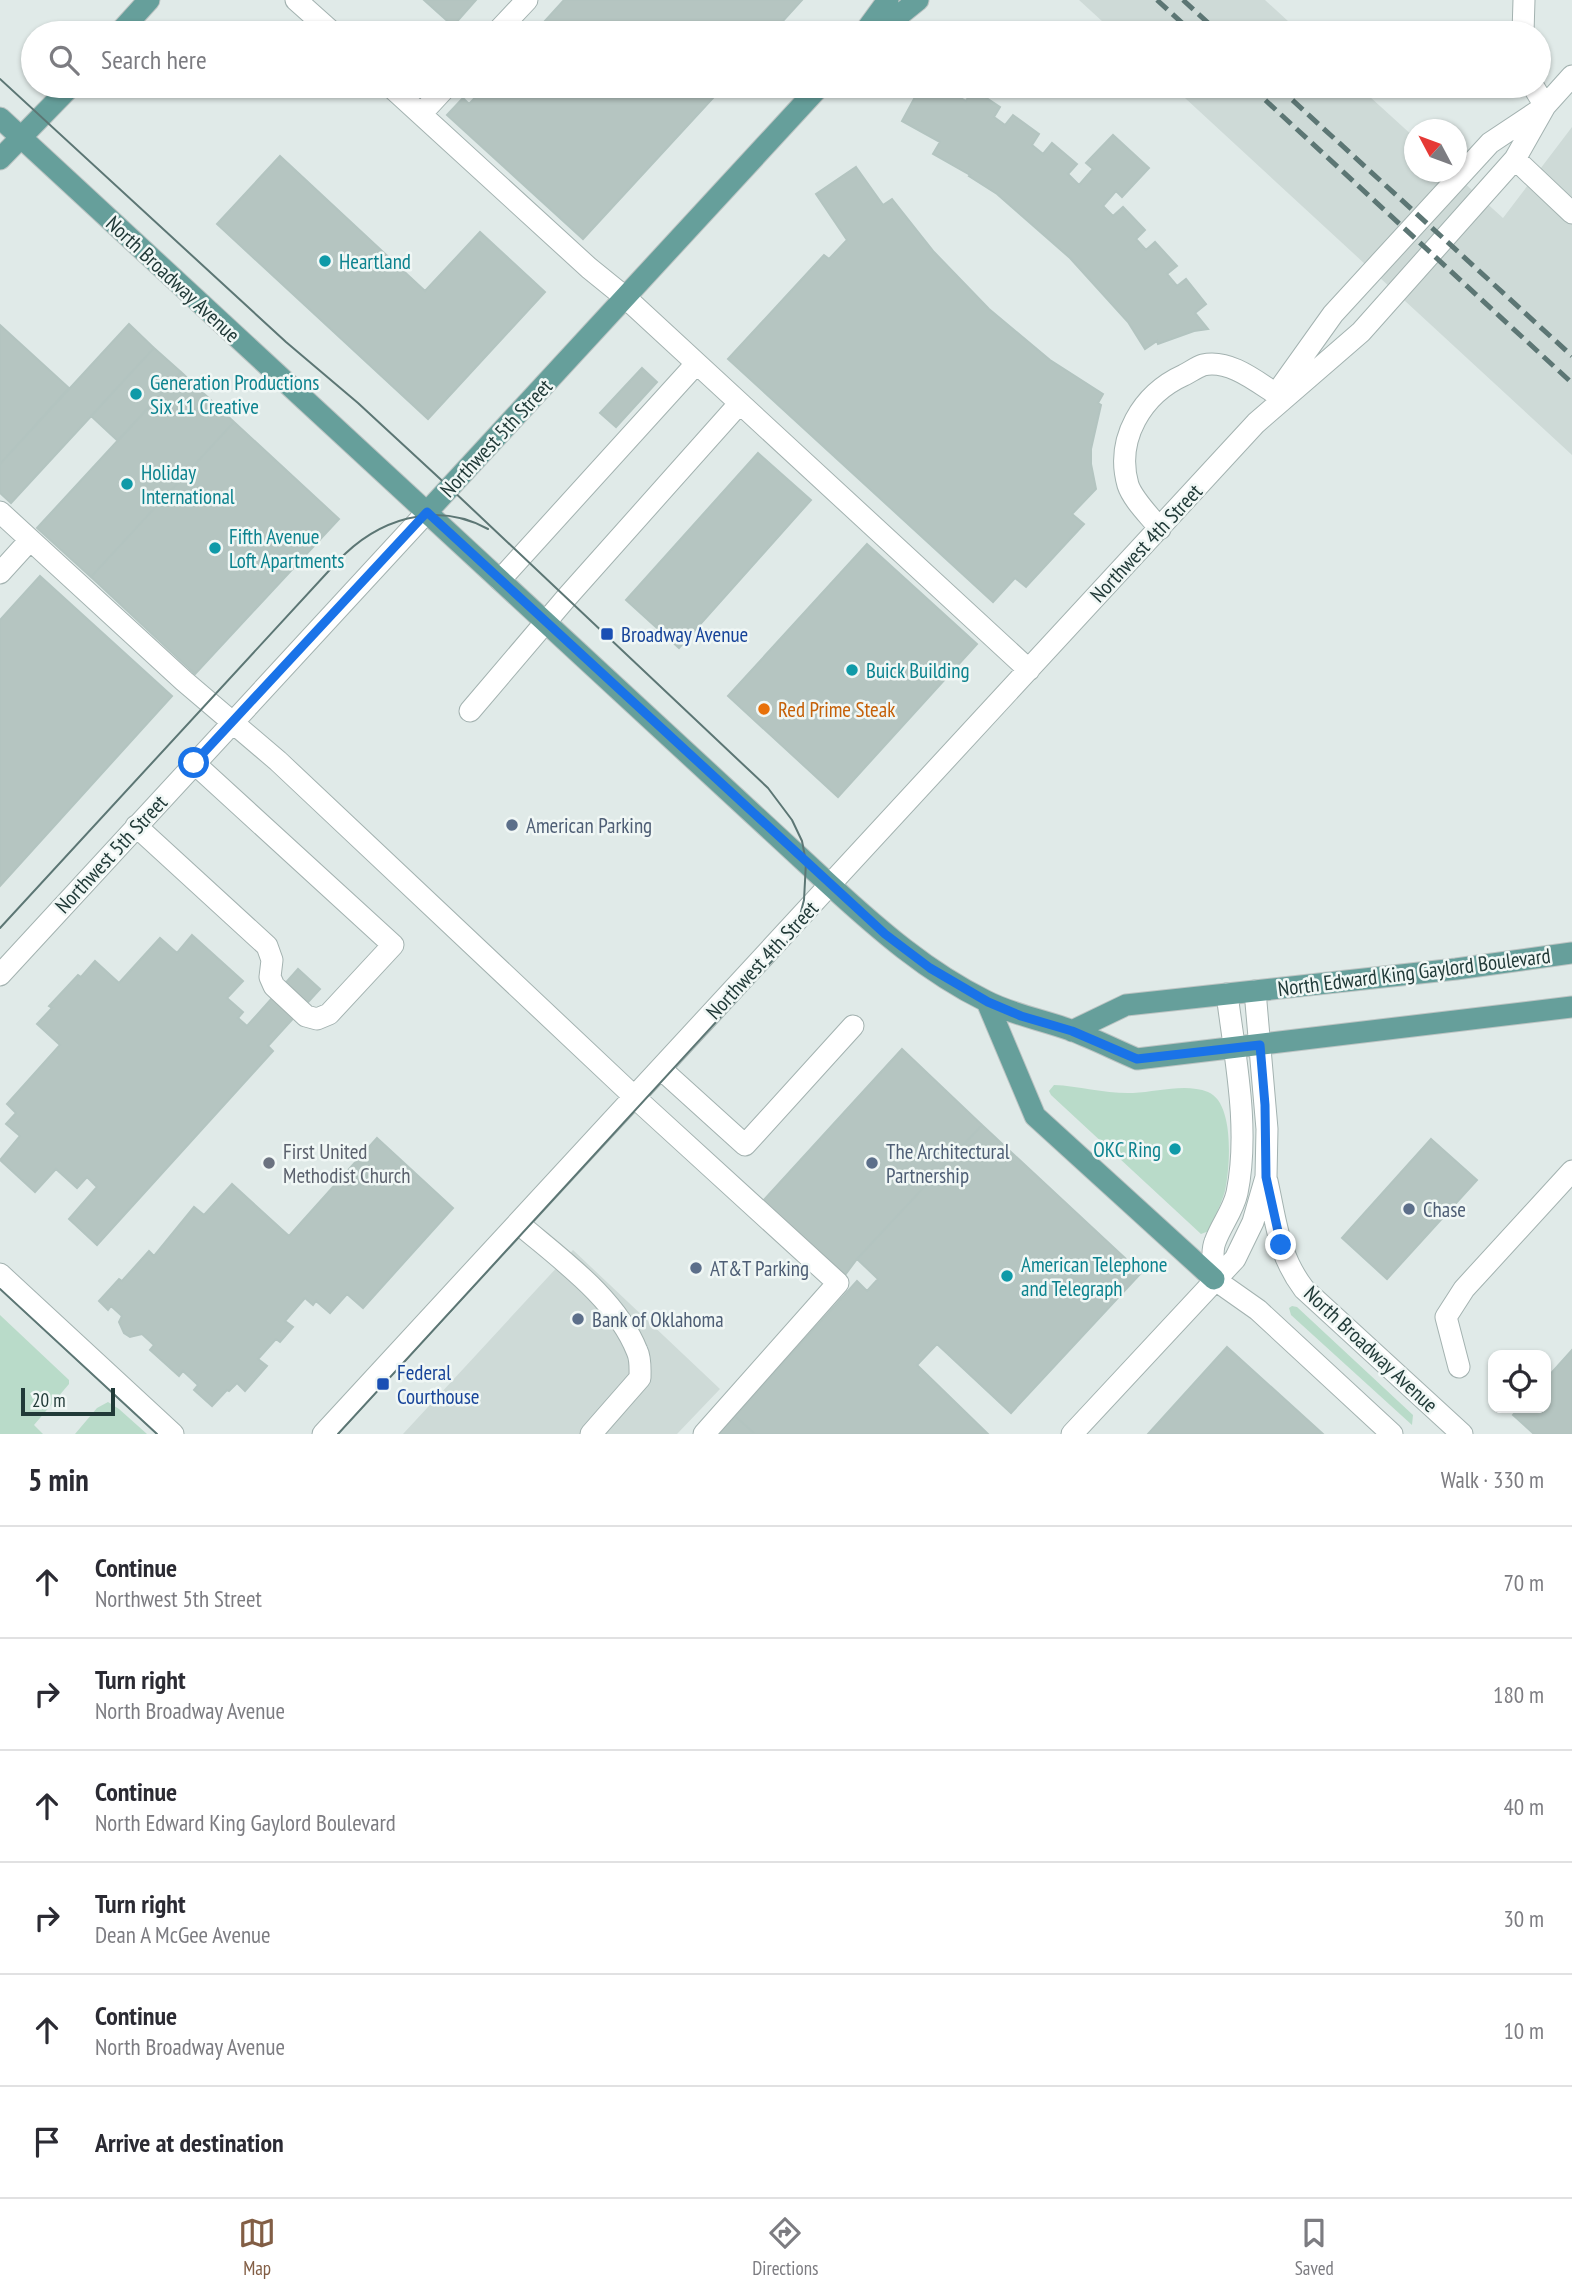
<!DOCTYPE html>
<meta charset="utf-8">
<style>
body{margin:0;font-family:"PT Sans Narrow",sans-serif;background:#f7f7f7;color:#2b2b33}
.controls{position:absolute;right:21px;bottom:21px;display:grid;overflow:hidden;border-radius:14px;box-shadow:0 2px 5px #0004}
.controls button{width:63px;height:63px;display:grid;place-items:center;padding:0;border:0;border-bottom:2px solid #e1e1e2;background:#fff;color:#2b2b33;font:35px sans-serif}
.compass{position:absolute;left:1404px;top:119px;width:63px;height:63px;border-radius:50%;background:#fff;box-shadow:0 2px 5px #0004;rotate:311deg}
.scale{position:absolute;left:21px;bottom:18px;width:94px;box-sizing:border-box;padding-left:7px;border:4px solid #213a38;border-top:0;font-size:19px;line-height:24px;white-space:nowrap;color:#213a38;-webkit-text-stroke:5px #f0f7f5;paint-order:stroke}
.stop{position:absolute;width:21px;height:21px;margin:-16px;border:5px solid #1a73e8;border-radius:50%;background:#fff}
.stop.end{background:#1a73e8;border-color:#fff;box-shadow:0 2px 7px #0008}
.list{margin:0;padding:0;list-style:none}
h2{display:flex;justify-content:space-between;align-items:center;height:91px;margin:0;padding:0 28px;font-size:30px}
h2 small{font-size:23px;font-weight:400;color:#7c7c81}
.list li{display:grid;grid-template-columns:46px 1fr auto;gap:21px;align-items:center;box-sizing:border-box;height:112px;padding:0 28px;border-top:2px solid #e1e1e2}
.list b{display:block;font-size:26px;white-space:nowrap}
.list p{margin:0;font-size:23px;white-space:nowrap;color:#7c7c81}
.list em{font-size:23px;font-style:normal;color:#7c7c81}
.icon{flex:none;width:38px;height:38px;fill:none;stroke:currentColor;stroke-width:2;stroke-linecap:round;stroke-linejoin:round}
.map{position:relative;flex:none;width:1572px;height:1434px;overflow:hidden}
.search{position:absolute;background:#fff;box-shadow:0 2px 5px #0004;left:21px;right:21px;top:21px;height:77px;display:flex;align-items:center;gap:18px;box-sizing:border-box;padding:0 24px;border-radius:38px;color:#7c7c81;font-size:26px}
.sheet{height:763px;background:#fff}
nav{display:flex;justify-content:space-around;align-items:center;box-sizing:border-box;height:98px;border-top:2px solid #e1e1e2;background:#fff;font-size:19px;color:#7c7c81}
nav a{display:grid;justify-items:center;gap:4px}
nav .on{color:#825e45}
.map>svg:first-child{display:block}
.built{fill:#cedad7}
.green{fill:#b9dbc9}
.building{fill:#b5c5c1;stroke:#b3c4c0;stroke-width:2}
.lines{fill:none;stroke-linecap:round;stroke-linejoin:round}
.minor-casing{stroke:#a3b2b0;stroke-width:23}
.major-casing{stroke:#bcc4c3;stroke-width:23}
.minor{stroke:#fff;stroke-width:21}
.major{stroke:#669f9b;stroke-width:21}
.tram{stroke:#5c7674;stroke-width:2}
.rail{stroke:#5c7674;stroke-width:5;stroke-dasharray:14 7;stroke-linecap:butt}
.route{stroke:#1a73e8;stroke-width:9}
.culture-dot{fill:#0f9aa8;stroke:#f0f7f5;stroke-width:2.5}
.transit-dot{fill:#1a4fb4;stroke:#f0f7f5;stroke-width:2.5}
.food-dot{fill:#e8710a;stroke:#f0f7f5;stroke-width:2.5}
.service-dot{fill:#5c6f8a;stroke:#f0f7f5;stroke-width:2.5}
.worship-dot{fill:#6b7280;stroke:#f0f7f5;stroke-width:2.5}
.labels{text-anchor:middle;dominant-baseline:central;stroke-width:5;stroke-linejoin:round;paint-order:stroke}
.culture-label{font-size:21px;fill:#0d838f;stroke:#f0f7f5;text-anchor:start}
.street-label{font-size:21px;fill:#213a38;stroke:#f0f7f5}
.transit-label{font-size:21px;fill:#164399;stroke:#f0f7f5;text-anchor:start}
.food-label{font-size:21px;fill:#c56008;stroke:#f0f7f5;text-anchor:start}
.service-label{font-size:21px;fill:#4e5e75;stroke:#f0f7f5;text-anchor:start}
.worship-label{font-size:21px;fill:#5b616d;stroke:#f0f7f5;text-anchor:start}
</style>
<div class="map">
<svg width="1572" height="1434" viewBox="0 0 1572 1434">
<rect width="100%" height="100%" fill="#e0eae8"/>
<path class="built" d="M1079 0H1265L1301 33H1115Z
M1172 86H1358L1414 137V172H1452L1503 218 1572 127V455Z
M573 1250 720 1389 677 1434H403Z"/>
<path class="green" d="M1054 1085C1080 1086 1106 1094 1133 1093 1157 1092 1185 1083 1208 1092 1235 1103 1230 1168 1225 1191 1221 1205 1214 1218 1209 1231L1201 1234 1051 1095 1049 1091Z
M1292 1306 1297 1307 1413 1415 1412 1425 1291 1315 1289 1308Z
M0 1315 69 1380V1384L34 1425 43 1434H0Z
M108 1402 119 1409 147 1434H75L97 1408Z"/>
<path class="building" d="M424 0H476L453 26Z
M564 0H802L772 33H534Z
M486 86H724L583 239 447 115 463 98 469 104Z
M921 86H956L952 93 966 101 973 89 1000 107 994 117 1005 125 1013 115 1039 134 1032 145 1043 154 1052 143 1077 164 1068 174 1079 185 1093 169 1086 163 1113 135 1149 168 1122 197 1116 191 1103 206 1113 216 1123 207 1145 230 1136 239 1146 250 1155 242 1177 266 1167 274 1177 286 1186 279 1206 304 1195 313 1208 329 1194 331 1158 344 1157 341 1145 349 1128 322 1070 258 997 194 969 176 970 175 933 154 940 142 902 121Z
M280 156 425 291 480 232 545 292 428 419 217 224Z
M856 167 883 205 892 199 934 252 989 309 1050 360 1103 394 1098 403 1101 405 1091 449V464L1096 489 1072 514 1084 524 1026 587 1015 578 993 602 728 359 824 255 829 259 847 240 816 194Z
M129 324 154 348 11 503 0 493V464Z
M0 325 69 388 0 464Z
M154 348 181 372 118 441 91 416Z
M642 368 657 382 616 427 600 413Z
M181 372 234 422 91 577 37 528Z
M234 422 339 519 195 674 91 577Z
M758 453 811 500 679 648 626 600Z
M867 544 977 644 838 797 728 696Z
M40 576 172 696 0 886V620Z
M192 935 243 981 227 998 243 1012 238 1018 247 1026 298 969 320 989 268 1046 273 1051 97 1245 69 1219 97 1187 87 1177 77 1188 56 1169 35 1192 0 1160 20 1136 6 1124 16 1113 7 1104 60 1045 37 1024 52 1008 49 1006 78 975 81 977 95 961 119 983 160 938 177 953Z
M902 1049 982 1125 857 1259 845 1275 763 1201Z
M982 1125 1141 1273 1011 1413 937 1344 917 1365 988 1434H755L735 1416 857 1281 867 1291 878 1279 857 1259Z
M377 1138 453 1208 363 1308 347 1294 330 1313 316 1301 313 1305 305 1298 285 1321 293 1327 280 1342 276 1339 258 1359 267 1366 245 1391 237 1383 229 1391 227 1390 212 1406 194 1390 198 1385 183 1371 179 1376 150 1350 154 1345 142 1334 130 1337 124 1333 119 1322 122 1316 111 1306 108 1310 99 1301 119 1279 122 1281 149 1251 154 1256 194 1207 204 1215 232 1184 289 1236Z
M1431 1139 1477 1180 1387 1279 1342 1238Z
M1227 1347 1323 1434H1148Z
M1572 1350V1434H1534L1513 1415 1519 1408H1546V1379Z
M735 1416 755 1434H718Z"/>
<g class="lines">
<g class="minor-casing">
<path id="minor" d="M296 0 333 33
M496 33 527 0
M1523 33 1524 0
M390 86 589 268 626 298 1029 670
M1533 86 1545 106
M421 114 447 86
M1515 159 1572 213
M1276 394 1333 314 1490 143 1541 109
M0 512 184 681 278 761 642 1104 838 1283 704 1434
M1160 529C1150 516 1133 500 1128 485 1115 439 1142 394 1184 375 1190 372 1197 367 1203 365 1229 359 1256 381 1276 394
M0 573 30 540
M500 580 696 364
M470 711 567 597 739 404
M136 826 267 946 272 960 270 977 274 986 306 1016 317 1019 329 1014 393 945 194 763
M0 975 427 512
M661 1069 745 1145 853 1026
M1267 1181C1276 1221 1278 1255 1304 1289L1462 1434
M518 1223C560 1259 616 1298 637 1351 641 1359 640 1370 640 1378L591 1434
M0 1274 173 1434
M1214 1279C1214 1268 1211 1252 1215 1242 1221 1225 1233 1211 1237 1193 1250 1129 1235 1058 1227 994
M1214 1279 1258 1310 1392 1434
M1459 1367 1446 1317 1464 1289 1572 1171
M323 1434 1256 423 1361 332 1515 159 1545 106 1572 76
M1072 1434 1235 1259 1253 1222 1266 1177 1267 1129 1255 991"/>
</g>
<g class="major-casing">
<path id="major" d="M119 33 149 0
M864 33 888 0
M877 33 918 0
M0 118 830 885C878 929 927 972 986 1001 1013 1015 1044 1020 1073 1031 1094 1039 1116 1050 1137 1059L1572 1007
M0 159 71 86
M427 512 820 86
M987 1002 1035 1116 1214 1279
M1072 1031 1126 1005 1456 969 1572 953"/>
</g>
<use href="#minor" class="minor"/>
<use href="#major" class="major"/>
<path class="tram" d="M0 79 286 342 358 403 450 488 768 788 792 820 802 841 806 862 804 900 799 919 784 948 338 1434
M0 928 337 562C377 519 435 500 488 529
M0 1289 157 1434"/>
<path class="rail" d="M1157 0 1193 33
M1183 0 1219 33
M1250 86 1572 383
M1277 86 1572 356"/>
</g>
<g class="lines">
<path class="route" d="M194 763 427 512 885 934 930 968 988 1002 1021 1016 1072 1031 1137 1059 1260 1045 1265 1105 1266 1177 1281 1245"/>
</g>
<g class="culture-dot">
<circle cx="325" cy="261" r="7"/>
<circle cx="136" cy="394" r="7"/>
<circle cx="127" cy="484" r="7"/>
<circle cx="215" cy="548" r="7"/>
<circle cx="852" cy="670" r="7"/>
<circle cx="1175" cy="1149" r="7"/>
<circle cx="1007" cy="1276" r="7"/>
</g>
<g class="transit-dot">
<rect x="600" y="627" width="14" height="14" rx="3.5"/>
<rect x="376" y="1377" width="14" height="14" rx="3.5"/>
</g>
<circle class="food-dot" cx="764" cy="709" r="7"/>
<g class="service-dot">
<circle cx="512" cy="825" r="7"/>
<circle cx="872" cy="1163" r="7"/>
<circle cx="1409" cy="1209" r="7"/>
<circle cx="696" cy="1268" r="7"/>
<circle cx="578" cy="1319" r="7"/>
</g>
<circle class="worship-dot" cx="269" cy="1163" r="7"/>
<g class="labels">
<g class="culture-label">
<text x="339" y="261">Heartland</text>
<text x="150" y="382">Generation Productions<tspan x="150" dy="24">Six 11 Creative</tspan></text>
<text x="141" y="472">Holiday<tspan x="141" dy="24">International</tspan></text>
<text x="229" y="536">Fifth Avenue<tspan x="229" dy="24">Loft Apartments</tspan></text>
<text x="866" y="670">Buick Building</text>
<text x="1161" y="1149" text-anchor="end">OKC Ring</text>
<text x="1021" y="1264">American Telephone<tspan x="1021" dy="24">and Telegraph</tspan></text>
</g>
<g class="street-label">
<text transform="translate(173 279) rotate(43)">North Broadway Avenue</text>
<text transform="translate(496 438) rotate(-47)">Northwest 5th Street</text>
<text transform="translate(1146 543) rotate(-47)">Northwest 4th Street</text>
<text transform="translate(111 854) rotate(-47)">Northwest 5th Street</text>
<text transform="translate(762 960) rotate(-47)">Northwest 4th Street</text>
<text transform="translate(1414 972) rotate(-7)">North Edward King Gaylord Boulevard</text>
<text transform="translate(1371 1349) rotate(43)">North Broadway Avenue</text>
</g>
<g class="transit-label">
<text x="621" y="634">Broadway Avenue</text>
<text x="397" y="1372">Federal<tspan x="397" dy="24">Courthouse</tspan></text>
</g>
<g class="food-label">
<text x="778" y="709">Red Prime Steak</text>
</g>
<g class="service-label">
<text x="526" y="825">American Parking</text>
<text x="886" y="1151">The Architectural<tspan x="886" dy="24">Partnership</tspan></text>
<text x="1423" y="1209">Chase</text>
<text x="710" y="1268">AT&amp;T Parking</text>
<text x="592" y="1319">Bank of Oklahoma</text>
</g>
<g class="worship-label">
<text x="283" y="1151">First United<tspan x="283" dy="24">Methodist Church</tspan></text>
</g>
</g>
</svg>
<div class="controls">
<button><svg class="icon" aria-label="locate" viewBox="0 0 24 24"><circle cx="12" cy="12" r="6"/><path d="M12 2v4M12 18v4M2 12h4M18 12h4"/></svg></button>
</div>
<svg class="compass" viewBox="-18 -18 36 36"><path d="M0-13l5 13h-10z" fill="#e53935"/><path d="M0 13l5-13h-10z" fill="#7c7c81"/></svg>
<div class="scale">20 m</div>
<div class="stop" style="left:194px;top:763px"></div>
<div class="stop end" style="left:1281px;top:1245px"></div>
<div class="search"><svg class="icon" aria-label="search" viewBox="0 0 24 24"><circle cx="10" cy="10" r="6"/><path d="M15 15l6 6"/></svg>Search here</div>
</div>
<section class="sheet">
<h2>5 min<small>Walk · 330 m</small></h2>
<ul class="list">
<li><svg class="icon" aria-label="ahead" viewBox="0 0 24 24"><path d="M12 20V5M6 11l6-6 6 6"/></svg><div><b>Continue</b><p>Northwest 5th Street</p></div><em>70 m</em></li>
<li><svg class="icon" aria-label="right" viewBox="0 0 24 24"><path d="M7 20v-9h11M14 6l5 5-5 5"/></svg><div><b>Turn right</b><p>North Broadway Avenue</p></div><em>180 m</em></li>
<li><svg class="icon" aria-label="ahead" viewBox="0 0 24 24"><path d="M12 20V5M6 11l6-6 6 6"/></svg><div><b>Continue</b><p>North Edward King Gaylord Boulevard</p></div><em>40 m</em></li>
<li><svg class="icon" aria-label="right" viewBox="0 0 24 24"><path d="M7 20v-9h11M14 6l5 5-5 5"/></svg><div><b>Turn right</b><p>Dean A McGee Avenue</p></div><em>30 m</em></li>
<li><svg class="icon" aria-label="ahead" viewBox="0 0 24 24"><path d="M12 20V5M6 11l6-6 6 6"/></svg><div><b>Continue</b><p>North Broadway Avenue</p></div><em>10 m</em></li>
<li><svg class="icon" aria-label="arrive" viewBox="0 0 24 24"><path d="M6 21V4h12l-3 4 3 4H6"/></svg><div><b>Arrive at destination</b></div></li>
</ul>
</section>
<nav>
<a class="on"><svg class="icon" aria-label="map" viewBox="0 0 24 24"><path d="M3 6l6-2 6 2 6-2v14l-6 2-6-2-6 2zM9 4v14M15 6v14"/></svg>Map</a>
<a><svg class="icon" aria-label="directions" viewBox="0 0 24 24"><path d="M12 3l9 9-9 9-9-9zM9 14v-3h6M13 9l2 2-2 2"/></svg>Directions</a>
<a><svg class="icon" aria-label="saved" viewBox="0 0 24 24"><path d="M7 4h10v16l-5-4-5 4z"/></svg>Saved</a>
</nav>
